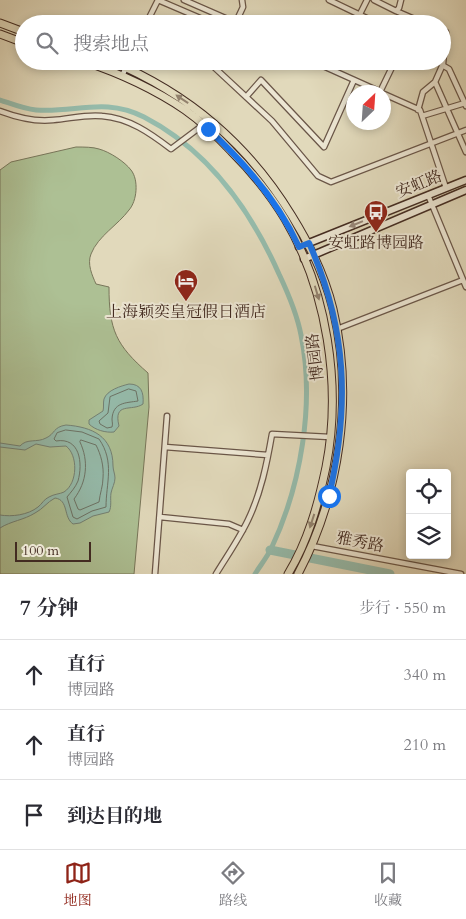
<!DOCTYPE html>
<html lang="zh">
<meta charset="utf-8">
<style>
body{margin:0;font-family:Cardo,"Noto Serif SC",serif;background:#f2f2f3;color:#2b2b33}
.controls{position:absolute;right:15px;bottom:15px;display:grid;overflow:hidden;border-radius:5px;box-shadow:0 2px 8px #0003}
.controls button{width:45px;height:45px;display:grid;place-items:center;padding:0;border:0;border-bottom:1px solid #e1e1e2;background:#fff;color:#2b2b33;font:25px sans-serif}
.compass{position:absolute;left:346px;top:85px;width:45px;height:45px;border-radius:50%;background:#fff;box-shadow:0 2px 8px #0003;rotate:25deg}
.scale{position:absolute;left:15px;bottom:12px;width:76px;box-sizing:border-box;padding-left:5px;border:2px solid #432b21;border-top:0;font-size:14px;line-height:18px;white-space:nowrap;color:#432b21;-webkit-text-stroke:4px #ece6d3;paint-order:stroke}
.stop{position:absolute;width:15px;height:15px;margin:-11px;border:4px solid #1a73e8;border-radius:50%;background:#fff}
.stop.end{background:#1a73e8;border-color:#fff;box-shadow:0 1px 5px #0008}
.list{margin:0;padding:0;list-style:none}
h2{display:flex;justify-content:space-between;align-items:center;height:65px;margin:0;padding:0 20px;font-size:21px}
h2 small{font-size:16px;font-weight:400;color:#7c7c81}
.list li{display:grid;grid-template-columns:32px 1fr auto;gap:15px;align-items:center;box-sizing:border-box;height:70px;padding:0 20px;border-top:1px solid #e1e1e2}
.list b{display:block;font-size:19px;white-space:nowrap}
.list p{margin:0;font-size:16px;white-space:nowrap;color:#7c7c81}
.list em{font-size:16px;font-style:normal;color:#7c7c81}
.icon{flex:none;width:28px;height:28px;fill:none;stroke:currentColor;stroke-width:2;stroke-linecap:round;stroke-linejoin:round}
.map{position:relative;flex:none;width:466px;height:574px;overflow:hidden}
.search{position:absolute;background:#fff;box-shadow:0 2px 8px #0003;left:15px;right:15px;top:15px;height:55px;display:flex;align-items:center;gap:12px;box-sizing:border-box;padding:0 18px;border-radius:28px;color:#7c7c81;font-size:19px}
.sheet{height:275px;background:#fff}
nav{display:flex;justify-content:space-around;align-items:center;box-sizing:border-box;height:70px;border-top:1px solid #e1e1e2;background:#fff;font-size:14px;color:#7c7c81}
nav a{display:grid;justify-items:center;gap:2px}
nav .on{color:#8f2418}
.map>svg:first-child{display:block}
.green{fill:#adc094;stroke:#78765a}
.water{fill:#95bbab;stroke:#748174}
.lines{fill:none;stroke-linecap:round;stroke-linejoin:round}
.shore{stroke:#6c7366;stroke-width:1}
.canal{stroke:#95bbab;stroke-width:5}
.river{stroke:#95bbab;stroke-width:9}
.street-casing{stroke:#6a5648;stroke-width:7}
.secondary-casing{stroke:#432b21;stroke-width:9}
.primary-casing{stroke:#432b21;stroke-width:9}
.street{stroke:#ece6d3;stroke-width:4.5}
.secondary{stroke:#ece6d3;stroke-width:6}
.primary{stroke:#e1d9bb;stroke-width:7}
.oneway{fill:#92826e}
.oneway2{fill:#98887a}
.route{stroke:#1a73e8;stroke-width:6}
.labels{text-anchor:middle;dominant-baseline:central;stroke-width:4;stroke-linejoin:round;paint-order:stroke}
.street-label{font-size:16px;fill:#432b21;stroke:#ece6d3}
.poi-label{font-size:16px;fill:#432b21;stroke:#ece6d3}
</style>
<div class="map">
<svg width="466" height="574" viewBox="0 0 466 574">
<rect width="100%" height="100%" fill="#e1d9bb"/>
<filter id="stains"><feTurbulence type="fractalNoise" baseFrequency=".004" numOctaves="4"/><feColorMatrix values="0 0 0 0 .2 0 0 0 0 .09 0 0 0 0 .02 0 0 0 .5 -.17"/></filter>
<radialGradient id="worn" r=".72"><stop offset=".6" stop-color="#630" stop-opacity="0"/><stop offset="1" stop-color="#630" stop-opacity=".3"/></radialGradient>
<path class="green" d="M76 147C84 147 93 147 99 149 110 152 125 162 131 170 139 180 137 201 129 210 118 225 98 236 91 254 87 264 92 275 96 284L109 287C109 330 116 345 148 373L149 407 134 574H0V170L11 162Z"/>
<path class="water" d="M129 384C141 384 144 392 143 404 132 412 113 401 119 426L114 432C106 433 95 430 89 424V420L103 411C104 407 103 403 104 399 107 390 121 386 129 384Z
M66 425C92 427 113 436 113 466 113 470 115 474 115 478 115 483 112 488 111 493 110 500 112 506 109 512L93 516 80 523 73 524C63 517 69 500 55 498 47 502 43 509 35 513 24 520 11 521 0 528V515C12 517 28 515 38 507 42 504 44 499 49 497 54 494 60 494 64 492 78 483 78 455 66 446L50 447 36 444 25 450 0 447V443L20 446C27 438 37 443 46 438 55 434 53 427 66 425Z"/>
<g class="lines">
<path class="shore" d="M129 389 136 391 138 401C126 403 113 402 112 419 112 422 113 424 112 427L107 428 100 424 99 421 108 413 110 397Z
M66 430 82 432 99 439C115 462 106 483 106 507L92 511 77 519 73 517 67 497C71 492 75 488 78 481 83 463 80 437 56 441L54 439 57 433Z
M81 440 96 445C101 455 104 466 103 478 103 486 100 493 99 502L80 510 78 509 74 499C87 482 89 461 80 442Z"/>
<path class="canal" d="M0 100C12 104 24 109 36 110 76 113 104 97 144 117 208 150 251 211 279 274 288 293 297 314 301 335 315 403 301 486 271 549 267 557 260 566 255 574"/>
<path class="river" d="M270 550 390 574"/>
<g class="street-casing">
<path id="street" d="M158 0 214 24
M184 0 239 24
M329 0 379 24
M374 0 396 11 399 8 401 0
M396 11 426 24
M236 22 243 7 242 0
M146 24 158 0
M355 24 367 0
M224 61 215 68 272 121 318 176 331 182 466 130
M312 61 381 92
M442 65 449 69 466 106
M332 70 336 61
M122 76 129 61
M435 82 466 152
M380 92 395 61
M384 94 420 110 446 188
M246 97 261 80 324 147 354 80
M418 110 423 92 435 82 443 64 446 32 442 31
M0 111C16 117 35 122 53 120 69 119 86 114 102 116 129 118 150 133 171 149L203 125
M422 116 465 103
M428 195 466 287
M337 329 463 280
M165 447 268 455
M160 517 229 524 243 530
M312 546 461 574
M155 574 167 416
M216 574C227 556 239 539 248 520 261 493 267 463 272 434L330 437"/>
</g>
<g class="secondary-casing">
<path id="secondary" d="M299 247 466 180
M304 259 466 190"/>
</g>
<g class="primary-casing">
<path id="primary" d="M0 23 24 32
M0 34 24 43
M83 61C119 73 154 89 185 110 202 122 217 136 231 151 251 171 270 194 285 219 327 290 342 386 326 467 318 505 308 541 288 574
M111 61C189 94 248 144 292 216 310 245 325 276 333 309 354 397 340 495 298 574"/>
</g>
<use href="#street" class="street"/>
<use href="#secondary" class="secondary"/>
<use href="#primary" class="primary"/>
</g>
<defs><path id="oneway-solid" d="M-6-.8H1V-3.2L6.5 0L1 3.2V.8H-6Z" transform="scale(1.25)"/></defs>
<g class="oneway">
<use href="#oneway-solid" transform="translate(182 99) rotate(-146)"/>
<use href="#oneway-solid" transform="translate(317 293) rotate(73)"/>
<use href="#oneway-solid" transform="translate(312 521) rotate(108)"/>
</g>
<use class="oneway2" href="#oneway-solid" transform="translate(356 224) rotate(158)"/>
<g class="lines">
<path class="route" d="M208 129C245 163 278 201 299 247L309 243C347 328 350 406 329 496"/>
</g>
<defs>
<g id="bus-pin" transform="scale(1.25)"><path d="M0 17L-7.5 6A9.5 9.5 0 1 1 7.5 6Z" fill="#8f2418" stroke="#ece6d3"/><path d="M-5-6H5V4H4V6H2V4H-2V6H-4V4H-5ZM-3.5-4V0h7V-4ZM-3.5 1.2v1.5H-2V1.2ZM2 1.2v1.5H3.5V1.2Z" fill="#fff"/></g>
<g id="hotel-pin" transform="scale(1.25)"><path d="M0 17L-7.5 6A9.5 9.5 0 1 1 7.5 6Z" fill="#8f2418" stroke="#ece6d3"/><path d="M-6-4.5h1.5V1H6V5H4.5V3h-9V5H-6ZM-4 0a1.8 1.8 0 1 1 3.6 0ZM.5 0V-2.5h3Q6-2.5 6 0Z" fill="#fff"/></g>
</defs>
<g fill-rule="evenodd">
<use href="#bus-pin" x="376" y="212"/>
<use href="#hotel-pin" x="186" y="281"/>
</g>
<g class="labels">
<g class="street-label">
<text transform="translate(419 184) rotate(-22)">安虹路</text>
<text transform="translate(315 357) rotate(-97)">博园路</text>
<text transform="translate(360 542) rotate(11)">雅秀路</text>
</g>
<g class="poi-label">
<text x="376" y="243">安虹路博园路</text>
<text x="186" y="312">上海颖奕皇冠假日酒店</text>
</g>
</g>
<rect width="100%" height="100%" filter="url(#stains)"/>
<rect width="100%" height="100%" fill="url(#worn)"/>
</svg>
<div class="controls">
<button><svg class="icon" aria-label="locate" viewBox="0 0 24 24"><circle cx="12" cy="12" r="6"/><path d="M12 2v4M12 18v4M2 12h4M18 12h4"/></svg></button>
<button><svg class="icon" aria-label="layers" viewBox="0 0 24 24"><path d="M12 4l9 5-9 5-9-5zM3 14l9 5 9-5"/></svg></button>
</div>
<svg class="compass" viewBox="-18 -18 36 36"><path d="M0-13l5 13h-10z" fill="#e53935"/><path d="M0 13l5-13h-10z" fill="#7c7c81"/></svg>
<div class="scale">100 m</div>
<div class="stop" style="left:329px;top:496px"></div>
<div class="stop end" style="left:208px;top:129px"></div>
<div class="search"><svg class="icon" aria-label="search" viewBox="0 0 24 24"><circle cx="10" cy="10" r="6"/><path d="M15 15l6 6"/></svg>搜索地点</div>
</div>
<section class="sheet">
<h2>7 分钟<small>步行 · 550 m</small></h2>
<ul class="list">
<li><svg class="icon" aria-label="ahead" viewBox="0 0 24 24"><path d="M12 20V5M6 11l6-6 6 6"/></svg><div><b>直行</b><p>博园路</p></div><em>340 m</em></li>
<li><svg class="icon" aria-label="ahead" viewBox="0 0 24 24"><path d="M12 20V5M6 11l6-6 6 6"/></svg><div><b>直行</b><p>博园路</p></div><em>210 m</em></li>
<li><svg class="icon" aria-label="arrive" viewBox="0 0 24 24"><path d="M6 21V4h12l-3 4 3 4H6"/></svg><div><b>到达目的地</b></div></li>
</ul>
</section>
<nav>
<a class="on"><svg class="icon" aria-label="map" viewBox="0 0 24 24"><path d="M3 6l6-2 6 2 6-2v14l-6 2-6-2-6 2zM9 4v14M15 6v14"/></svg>地图</a>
<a><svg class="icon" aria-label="directions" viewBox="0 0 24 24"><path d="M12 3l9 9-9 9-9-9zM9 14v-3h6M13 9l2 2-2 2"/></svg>路线</a>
<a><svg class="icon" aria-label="saved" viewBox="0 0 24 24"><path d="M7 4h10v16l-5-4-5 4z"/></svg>收藏</a>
</nav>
